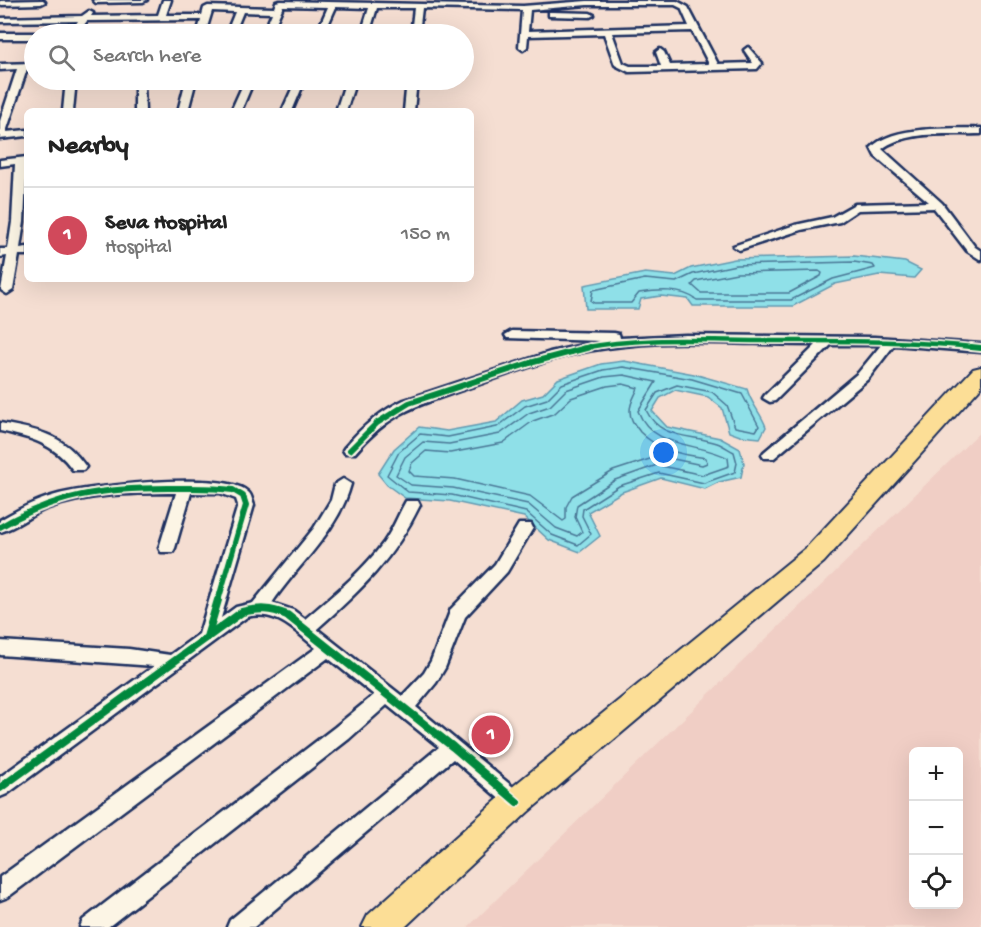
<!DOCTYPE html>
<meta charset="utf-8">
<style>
body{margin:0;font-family:"Gochi Hand",sans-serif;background:#f6f6f6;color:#222}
.controls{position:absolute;right:18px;bottom:18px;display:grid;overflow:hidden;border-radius:9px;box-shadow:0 6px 24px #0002}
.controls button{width:54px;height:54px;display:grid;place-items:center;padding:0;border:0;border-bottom:2px solid #e0e0e0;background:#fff;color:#222;font:30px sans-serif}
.you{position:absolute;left:664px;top:453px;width:21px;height:21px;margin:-15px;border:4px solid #fff;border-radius:50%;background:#1a73e8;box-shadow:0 0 0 9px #1a73e833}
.badge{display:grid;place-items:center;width:39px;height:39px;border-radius:50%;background:#d1495b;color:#fff;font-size:20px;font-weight:700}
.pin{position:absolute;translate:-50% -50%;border:3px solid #fff;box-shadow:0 2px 6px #0006}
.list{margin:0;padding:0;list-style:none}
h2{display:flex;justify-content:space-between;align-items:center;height:78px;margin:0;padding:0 24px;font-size:26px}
h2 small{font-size:20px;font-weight:400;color:#767676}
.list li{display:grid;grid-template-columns:39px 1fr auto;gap:18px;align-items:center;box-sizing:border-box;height:96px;padding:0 24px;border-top:2px solid #e0e0e0}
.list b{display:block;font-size:22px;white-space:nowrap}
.list p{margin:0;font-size:20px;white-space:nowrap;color:#767676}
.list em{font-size:20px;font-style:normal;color:#767676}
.icon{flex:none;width:33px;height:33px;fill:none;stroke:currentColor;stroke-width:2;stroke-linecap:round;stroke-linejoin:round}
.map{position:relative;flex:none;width:981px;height:927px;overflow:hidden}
.search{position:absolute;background:#fff;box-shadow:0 6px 24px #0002;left:24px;top:24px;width:450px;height:66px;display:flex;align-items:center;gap:15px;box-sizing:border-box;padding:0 21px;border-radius:33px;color:#767676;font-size:22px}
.panel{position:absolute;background:#fff;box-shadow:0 6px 24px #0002;left:24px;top:108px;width:450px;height:174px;border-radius:9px}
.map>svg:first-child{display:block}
.built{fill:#f0cec5;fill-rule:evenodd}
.water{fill:#8fe0e8;stroke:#6199b1;stroke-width:1.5}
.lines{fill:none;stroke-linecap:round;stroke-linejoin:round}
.shore{stroke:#497695;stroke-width:1.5}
.street-casing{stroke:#1b2f5e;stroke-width:5}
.primary-casing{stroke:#1b2f5e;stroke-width:4}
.street{fill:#fcf5e5;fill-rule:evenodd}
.primary{fill:#fcde96;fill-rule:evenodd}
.cycleway-far2-casing{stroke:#fcf5e5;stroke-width:8}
.cycleway-far1-casing{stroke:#fcf5e5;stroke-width:10}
.cycleway-casing{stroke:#fcf5e5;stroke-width:11}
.cycleway-far2{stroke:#00873e;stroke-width:4.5}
.cycleway-far1{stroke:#00873e;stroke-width:6}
.cycleway{stroke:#00873e;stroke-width:8}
</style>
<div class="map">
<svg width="981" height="927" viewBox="0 0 981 927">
<rect width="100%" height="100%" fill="#f5ded2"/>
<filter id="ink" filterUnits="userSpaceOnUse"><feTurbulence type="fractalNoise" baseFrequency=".0167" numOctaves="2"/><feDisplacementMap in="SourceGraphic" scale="12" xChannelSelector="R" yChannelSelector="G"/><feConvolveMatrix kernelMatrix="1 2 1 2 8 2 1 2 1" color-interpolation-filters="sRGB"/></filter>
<g filter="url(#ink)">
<path class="built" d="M981 431V927H468ZM914 752H958V904H914Z"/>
<path class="water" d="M854 256 905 262 921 270 914 278 879 275 835 284 793 306H693L688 299 661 296 641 299 638 309H586L584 285 645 273 675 276 691 268 735 259Z
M624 361 694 374 747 389C751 404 761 413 766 427L760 438 740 436 729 432 722 408 708 397 675 390 660 398 652 411 667 427 720 438 740 449 744 463 741 477 719 482 705 489 661 478 622 492 588 512 600 536 580 552 549 540 524 517 450 501 405 498 387 485 378 474 394 449 419 427 447 431 496 422 522 400 543 394 558 379 601 364Z"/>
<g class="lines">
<path class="shore" d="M854 262 873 265 875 268 833 279 791 300H697C680 288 659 290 639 293L631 303H594L591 301 593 290 645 279 676 282 693 274 736 265Z
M819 271 822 273 821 276 789 293H701L692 285 696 281 737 273Z
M623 367 692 379 742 394 759 426 756 431 735 427 727 405 712 392 677 385 657 393 646 410C660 440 690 434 717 443 723 445 728 449 734 452L737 463 735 472 704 483 659 473 619 486 583 509 582 516 591 534 578 545 552 535 526 512 452 495 408 492 387 475 399 452 420 434 448 437 497 427 525 406 547 399 562 384 603 370Z
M624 375 656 382 638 411C653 450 697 441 728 458L729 466 703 475 657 465 615 480 577 505 575 517 582 532 577 536 556 528 528 504 453 488 411 485 396 475 405 457 423 442 449 444 500 434 529 413 550 406 566 390 604 377Z
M623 384 638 388C635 396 630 402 630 411 630 420 635 425 640 432 659 451 680 454 706 458L707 463 702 465 659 456 613 471 572 496 566 507V519L563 521 530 496 455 479 414 476 409 471 412 463 426 451 450 453 503 443 533 421 555 413 571 398 607 386Z"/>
<g class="street-casing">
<path id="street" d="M43 0 45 2 41 4 0 5V1Z
M93 0H147L143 2 96 3Z
M163 0H171L166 15H202L204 8 208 6 274 8 276 2 280 1 523 6 587 1H677L688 7 718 64 753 63 744 50 748 47 762 63 757 69 629 72 615 65 604 34 528 36 527 47 523 50 519 47 522 10 422 8 419 34H411L414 8H377L369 34H361L369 8 336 7 324 34H316L328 7 283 6 271 34H263L272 13 243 12 234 34H226L235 12 212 11 205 34H197L201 20 87 21 77 34H69L78 21 0 22V18L82 16 89 11 93 13 91 16 158 15ZM587 5H675L681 8 689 26 528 31 530 10ZM692 31 709 64 670 65 664 52 660 49 656 52 661 66H630L623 63 612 33Z
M552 12 590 13 594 15 590 17 549 16V12Z
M0 33H34L37 34H34V39H0Z
M34 63V69H27L6 132 27 130V136L0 139V121L17 69 0 70V64Z
M66 80H76L73 111H63Z
M135 80H179L174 83 144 84 145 111H135Z
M186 80H196L188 111H178Z
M245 80H254L241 111H231Z
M296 80H305L292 111H282Z
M346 80H356L346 111H336Z
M407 80H417L414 111H404Z
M981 128V134C951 135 907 130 882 149L942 203 975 247 981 251V260L967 251 934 208 858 210 840 222 801 230 739 250 733 246 795 225 832 217 855 204 929 202 875 156 871 148C892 125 951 129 981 128Z
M27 157 24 222 20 248 27 247V255H19L13 290 7 294 1 290 7 256 0 257V249H8L12 222 15 164 0 166V160Z
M512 331 614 333 619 334 620 338 686 335 874 337 981 344V352L894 345 868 379 774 458H764L762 455 764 452 858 373 881 345H831L775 401 770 402 763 398 765 395 816 345C746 345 676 338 607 348 560 354 515 372 471 387 418 406 394 408 355 453H345L343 450 345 447C362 427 380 411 404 400L550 352 601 341 507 338 505 335Z
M0 423C37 430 63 433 86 467L83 470H73C54 443 31 438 0 431Z
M343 479 351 484C338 532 299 563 272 603L293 610 305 619C333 595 362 572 384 542 393 529 398 515 406 501H418L420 505C394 559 361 590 317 629L402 696 424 673 431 661 451 609 495 564 519 524H531L533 528 507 572 465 617 445 668 436 683 416 707 524 796 527 802 524 808 517 811 510 808 453 759 254 927H227L230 920 439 747 387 705 349 739 108 927H80L83 920 335 727 374 695 328 658 8 897 0 900V877L316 648C294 630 277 610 247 617L7 794 0 797V777L154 666 0 655V641L129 649 170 655 199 634 238 505 236 499 220 493H191L175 548 173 552H161L159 548 176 493C132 493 88 494 46 509 30 515 16 528 0 532V520C19 509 38 499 59 494 90 486 227 470 248 492 252 495 252 501 254 505L221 618 236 607 253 603 314 528 331 500 335 484Z"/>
</g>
<g class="primary-casing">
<path id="primary" d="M981 367V387L824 562 528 812 405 927H362L368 915 506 792 806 548 973 369Z"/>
</g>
<use href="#street" class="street"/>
<use href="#primary" class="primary"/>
<g class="cycleway-far2-casing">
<path id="cycleway-far2" d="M582 348C645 336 707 341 770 341 841 341 911 340 981 348"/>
</g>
<g class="cycleway-far1-casing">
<path id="cycleway-far1" d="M971 347 981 348
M350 450 377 423 409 403 530 363 590 347
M0 527C56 494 105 488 168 488 190 488 212 487 233 490L243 496 246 505 218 601"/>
</g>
<g class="cycleway-casing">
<path id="cycleway" d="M207 637 218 600
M0 788 242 612C259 608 270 608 287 615L453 747 517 802"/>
</g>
<use href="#cycleway-far2" class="cycleway-far2"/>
<use href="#cycleway-far1" class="cycleway-far1"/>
<use href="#cycleway" class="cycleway"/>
</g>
</g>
</svg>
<div class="controls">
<button>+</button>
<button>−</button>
<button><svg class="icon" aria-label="locate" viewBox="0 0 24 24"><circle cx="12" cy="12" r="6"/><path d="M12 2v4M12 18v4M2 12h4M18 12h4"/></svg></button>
</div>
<div class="you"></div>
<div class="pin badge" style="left:491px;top:735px">1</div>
<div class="search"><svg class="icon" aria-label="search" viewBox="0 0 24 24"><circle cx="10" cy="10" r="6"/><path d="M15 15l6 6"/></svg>Search here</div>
<section class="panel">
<h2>Nearby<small></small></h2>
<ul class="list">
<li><span class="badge">1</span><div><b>Seva Hospital</b><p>Hospital</p></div><em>150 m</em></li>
</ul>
</section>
</div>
